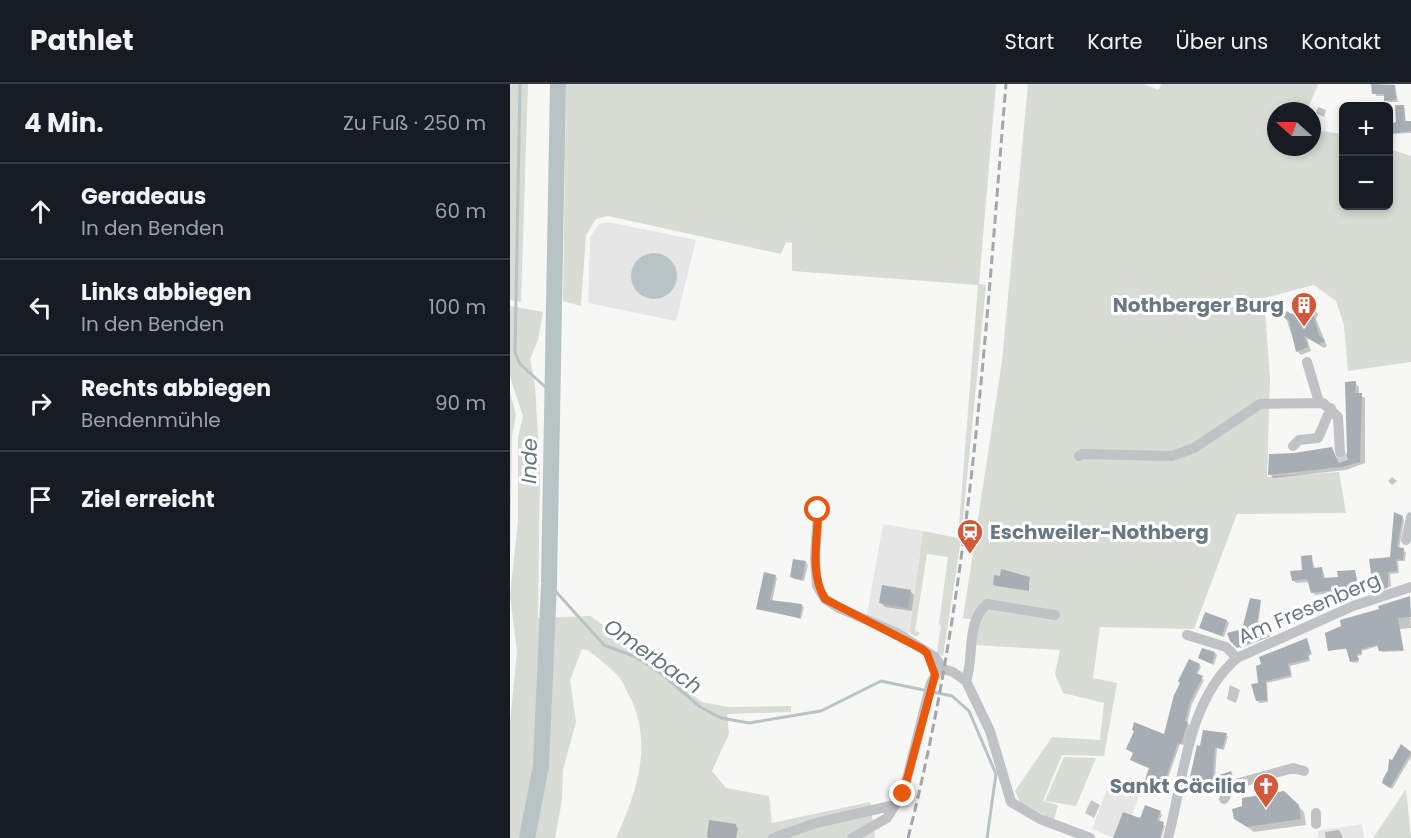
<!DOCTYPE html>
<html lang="de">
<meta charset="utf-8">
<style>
body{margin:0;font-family:Poppins,sans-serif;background:#242831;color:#f1f3f6}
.controls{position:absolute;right:18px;top:18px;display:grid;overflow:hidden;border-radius:9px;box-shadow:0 3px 9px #0003}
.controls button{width:54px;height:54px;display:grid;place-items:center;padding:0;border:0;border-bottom:2px solid #363941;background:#171b24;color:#f1f3f6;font:30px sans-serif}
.compass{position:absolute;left:757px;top:18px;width:54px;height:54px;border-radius:50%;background:#171b24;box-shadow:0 3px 9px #0003;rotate:291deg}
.stop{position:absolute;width:18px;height:18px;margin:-14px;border:4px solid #ea580c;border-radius:50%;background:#fff}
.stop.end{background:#ea580c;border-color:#fff;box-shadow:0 2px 6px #0008}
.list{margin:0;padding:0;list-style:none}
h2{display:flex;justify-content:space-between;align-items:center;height:78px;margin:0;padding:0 24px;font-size:26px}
h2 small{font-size:20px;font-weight:400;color:#9ea1a6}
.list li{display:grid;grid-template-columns:39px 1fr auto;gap:18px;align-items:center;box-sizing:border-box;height:96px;padding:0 24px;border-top:2px solid #363941}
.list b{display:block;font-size:22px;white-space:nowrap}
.list p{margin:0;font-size:20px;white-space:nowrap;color:#9ea1a6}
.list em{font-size:20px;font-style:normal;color:#9ea1a6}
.icon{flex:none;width:33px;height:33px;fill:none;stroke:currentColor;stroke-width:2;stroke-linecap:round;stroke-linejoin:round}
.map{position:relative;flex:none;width:901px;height:754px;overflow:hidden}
header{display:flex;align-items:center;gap:36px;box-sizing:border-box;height:84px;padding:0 30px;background:#171b24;border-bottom:2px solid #363941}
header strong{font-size:28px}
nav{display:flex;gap:33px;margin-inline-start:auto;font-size:21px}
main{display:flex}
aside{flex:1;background:#171b24}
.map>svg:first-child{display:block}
.built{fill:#e5e6e5}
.green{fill:#d7dcd4}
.water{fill:#b8c3c6}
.shadow{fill:#0003}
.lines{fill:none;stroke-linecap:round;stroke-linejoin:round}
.stream{stroke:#b8c3c6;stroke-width:3}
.river{stroke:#b8c3c6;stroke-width:16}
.building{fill:#a7aeb3}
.minor-tunnel{stroke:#ccd1d3;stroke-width:10;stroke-dasharray:10 5;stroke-linecap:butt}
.minor{stroke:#bfc3c6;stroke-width:10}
.rail{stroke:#a1a7ac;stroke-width:3;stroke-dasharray:9 4.5;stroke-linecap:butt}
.route{stroke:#ea580c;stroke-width:8}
.labels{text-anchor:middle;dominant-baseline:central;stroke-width:6;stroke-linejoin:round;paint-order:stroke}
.poi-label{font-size:20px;font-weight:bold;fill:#697883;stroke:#fff;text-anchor:end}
.street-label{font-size:20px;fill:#697883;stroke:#fff}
.water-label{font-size:21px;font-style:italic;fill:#65787f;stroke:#fff}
</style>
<header>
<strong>Pathlet</strong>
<nav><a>Start</a><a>Karte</a><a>Über uns</a><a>Kontakt</a></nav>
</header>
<main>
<aside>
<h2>4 Min.<small>Zu Fuß · 250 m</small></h2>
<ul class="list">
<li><svg class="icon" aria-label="ahead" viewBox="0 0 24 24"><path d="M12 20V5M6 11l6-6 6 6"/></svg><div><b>Geradeaus</b><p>In den Benden</p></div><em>60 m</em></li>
<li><svg class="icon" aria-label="left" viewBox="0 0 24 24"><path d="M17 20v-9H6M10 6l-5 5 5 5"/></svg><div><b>Links abbiegen</b><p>In den Benden</p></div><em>100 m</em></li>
<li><svg class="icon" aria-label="right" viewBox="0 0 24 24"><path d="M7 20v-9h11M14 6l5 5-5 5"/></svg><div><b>Rechts abbiegen</b><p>Bendenmühle</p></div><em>90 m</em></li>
<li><svg class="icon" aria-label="arrive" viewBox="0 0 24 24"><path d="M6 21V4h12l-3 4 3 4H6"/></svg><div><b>Ziel erreicht</b></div></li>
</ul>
</aside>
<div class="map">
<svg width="901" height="754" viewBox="0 0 901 754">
<rect width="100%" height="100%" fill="#f7f7f5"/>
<path class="built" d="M98 138 186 156 166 237 78 219 80 153 89 140Z
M373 440 413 447 398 551 357 531Z
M602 692 632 705 622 731 624 732 619 749 604 754 582 745Z
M852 740 854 754H805L808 753V747Z"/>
<path class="green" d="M0 0H18L11 218 0 216Z
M56 0H486L469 200 476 201 451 455 433 572 427 569 431 541 429 540 438 473 417 470 405 547 410 549 406 553 399 548 413 447 448 454 468 201 282 187V159L276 158 271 170 98 132 86 135 76 151 71 222 53 217Z
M518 0H634L649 6 651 0H808L797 27H766V63H802V42L811 47 833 50 834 122H878L879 65 901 72V278L838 287 834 241 826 217 804 201 754 214 760 295 757 393 829 388 836 429 727 430 684 545 590 543 583 594 607 599 594 672 552 671 533 717 548 721 544 736 510 718 505 707 542 653 590 656 594 619 553 609 545 590 550 566 465 561 469 537 453 534 492 277Z
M0 222 33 228 28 256 20 275 25 301 30 386 28 534 81 532 192 618 218 623 281 622V628L217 630 219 650 202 687 216 704 259 712 262 739 360 718 365 754H106C126 710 143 662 121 615 117 609 114 600 110 594 101 584 89 575 78 566L72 565 60 596 66 638 53 686 52 716 45 754H0V637L7 568 0 512 8 437V354L13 332 0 293Z
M0 308 6 331 2 352 0 478Z
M554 673 586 674 566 722 535 717Z
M896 705 901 754H863Z"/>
<path class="water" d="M121 192a23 23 0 1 1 46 0a23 23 0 1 1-46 0Z"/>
<path class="shadow" d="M863 0 885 2 888 18H878L875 12H866Z
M894 22 896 38H901V49L880 50 878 41 888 39Z
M808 23 816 26 814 33 806 29Z
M802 223 808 230 806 235 817 262 814 264 797 254 801 267 791 271 787 267 775 231 796 228Z
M845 299 849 303V311L855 314V379L836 386 763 394 760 390 784 371 822 365 828 376 836 375 839 368Z
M882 393 887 397 882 401 878 397Z
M892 433 894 436 889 465 896 468 895 477H888L889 489 880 490 881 502 872 507 867 506 864 503 881 475Z
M801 473 805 485 812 484 816 496 830 494 845 488 850 505 805 511 799 498 786 499 783 496 793 488Z
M295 478 298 481 294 497 284 495 281 493Z
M492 487 519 494V507L486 502 484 500 492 494Z
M265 492 267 494 262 518 291 521 294 523 291 535 248 524Z
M400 507 404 511 402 527 375 523 371 519Z
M899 513 901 544 890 545 894 567 872 568 869 562 851 567 852 571 847 572 849 578 843 579 838 565 820 566 871 526Z
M751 518 748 540H756L760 553 730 564 721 556 733 546Z
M717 537 719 539 714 553 691 544Z
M797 556 802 570 799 572 800 577 780 582 782 593 757 599 758 618 749 619 747 616 750 600Z
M705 569 707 571 704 581 689 574Z
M689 581 691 583 687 591 694 596 682 620 677 639 680 641 674 661 670 660 652 711 635 702 641 685 624 678 655 652Z
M720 601 730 606 726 619 717 615Z
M695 647 718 652 714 666 707 664 705 694 721 689 724 695 716 701 687 711 685 709Z
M892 663 901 668V673L882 705 876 701 883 678Z
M581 716 590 721 584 734 575 729Z
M788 722 794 728 796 741 744 748 725 734Z
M650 728 652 731 649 738 655 742 651 754H606L631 736Z
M201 738 225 741 228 744 226 754H198Z
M829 746 833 754H816L815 748Z"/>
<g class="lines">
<path class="stream" d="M10 0 5 268 10 280 43 310
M39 500 94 561 126 573 152 590 190 623 211 634 239 639 311 627 371 597 442 612 459 627 486 690 477 754"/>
<path class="river" d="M17 754 31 682 39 500 48 0"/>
</g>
<path class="building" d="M861 0 885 1 886 16 874 17V10H862Z
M885 21H894L895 37H901V47L879 50V40L886 38Z
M798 221 804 223 803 230 809 251 815 257 809 260 794 252 798 263 786 268 779 237 772 232 776 227 782 230 795 226Z
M846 297 845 309H852L850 378 832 383 758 391 759 370 784 369 822 363 826 374H835L837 368 835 298Z
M884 428 893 432 887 463 894 464 893 476 886 475 887 487 878 488V503L863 504 859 475 880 473Z
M802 471 803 484 812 483 813 494 828 493 827 487 845 486 848 503 801 509 797 495 782 497 780 487 792 486 791 472Z
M283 475 296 477 292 496 280 493Z
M491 485 520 493 518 505 483 501 484 491 490 492Z
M254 488 266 491 260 516 292 520 290 534 246 525Z
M372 501 401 506 398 524 369 519Z
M900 512 901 533 888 534 893 566 869 567 867 561 851 565 852 569 847 570 849 576 840 578 836 564 818 567 815 549 831 542 830 536 869 525 868 522Z
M740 514 751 516 747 539 754 537 759 551 727 564 720 557 717 549 732 545Z
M695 528 717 536 712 552 689 544Z
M797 554 801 569 798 570 799 575 778 580 781 591 756 597 757 616 746 617 741 600 748 599 746 582 751 580 749 573Z
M692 564 705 568 702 580 688 574Z
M679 575 690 580 686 589 693 592 680 618 675 637 678 638 671 660 668 659 650 710 633 702 639 684 620 676 623 669 616 665 624 647 622 646 624 638 654 650 664 611 670 599 668 597Z
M693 646 717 649 712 665 705 663 703 693 721 687 723 693 714 700 684 710 680 693 687 661 690 662Z
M891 660 901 668 880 704 872 699 873 695 878 686 879 675 882 676Z
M774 707 789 721 791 735 737 743 724 735 722 725 732 722V714Z
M635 721 651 727 647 736 654 738 650 754H603L613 728 630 734Z
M199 736 226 740 224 754 197 753Z"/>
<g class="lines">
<path class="minor-tunnel" d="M830 368 835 382"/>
<path class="minor" d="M797 278 809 318
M783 362 789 356 808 354 821 324
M569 372 573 370 662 372 684 364 750 320 813 319 828 333 830 368
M308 426 305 474 307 502 315 515 329 524 387 549 425 573 433 585 443 588 456 597 480 647 501 718 530 735 580 754
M896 456 901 433
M677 551 716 563 727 574
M456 597C465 572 455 539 477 520L545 531
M714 715 722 701 783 684 794 687
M806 729V740
M263 754 306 739 385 721 393 710 421 599 428 587 433 585
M342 754 377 734 385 721
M658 754C674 694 677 617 727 574L843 522 901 503"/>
<path class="rail" d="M398 754C461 507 475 253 496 0"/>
</g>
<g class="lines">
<path class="route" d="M308 426C308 456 299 488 315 515L412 565 417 569 425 591 393 710"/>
</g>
<defs>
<g id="building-pin" transform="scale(1.35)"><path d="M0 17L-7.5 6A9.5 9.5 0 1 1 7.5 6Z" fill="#d2593a" stroke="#fff"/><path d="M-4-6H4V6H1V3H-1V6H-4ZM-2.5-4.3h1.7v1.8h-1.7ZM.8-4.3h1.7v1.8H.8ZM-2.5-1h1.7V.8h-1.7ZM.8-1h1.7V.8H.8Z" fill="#fff"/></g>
<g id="station-pin" transform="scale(1.35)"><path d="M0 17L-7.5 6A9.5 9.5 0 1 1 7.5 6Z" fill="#d2593a" stroke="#fff"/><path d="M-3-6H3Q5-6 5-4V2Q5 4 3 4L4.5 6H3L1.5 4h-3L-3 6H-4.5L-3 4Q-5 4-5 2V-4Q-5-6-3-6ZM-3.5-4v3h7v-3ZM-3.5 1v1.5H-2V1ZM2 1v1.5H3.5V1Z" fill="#fff"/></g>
<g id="church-pin" transform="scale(1.35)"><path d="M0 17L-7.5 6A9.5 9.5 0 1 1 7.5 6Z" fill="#d2593a" stroke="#fff"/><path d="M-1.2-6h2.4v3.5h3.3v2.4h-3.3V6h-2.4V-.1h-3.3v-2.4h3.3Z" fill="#fff"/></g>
</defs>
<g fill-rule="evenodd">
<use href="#building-pin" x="794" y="221"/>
<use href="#station-pin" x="460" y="448"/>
<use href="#church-pin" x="756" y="702"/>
</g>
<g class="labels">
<g class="poi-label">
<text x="774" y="221">Nothberger Burg</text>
<text x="480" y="448" text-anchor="start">Eschweiler-Nothberg</text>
<text x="736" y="702">Sankt Cäcilia</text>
</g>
<g class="street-label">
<text transform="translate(799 524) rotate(-23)">Am Fresenberg</text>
</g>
<g class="water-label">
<text transform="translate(19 377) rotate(-89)">Inde</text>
<text transform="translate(143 572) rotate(35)">Omerbach</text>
</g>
</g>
</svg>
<div class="controls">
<button>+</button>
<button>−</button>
</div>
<svg class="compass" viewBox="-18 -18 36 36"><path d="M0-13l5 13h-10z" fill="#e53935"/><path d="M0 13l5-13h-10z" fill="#9ea1a6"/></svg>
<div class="stop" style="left:308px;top:426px"></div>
<div class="stop end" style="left:393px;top:710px"></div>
</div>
</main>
